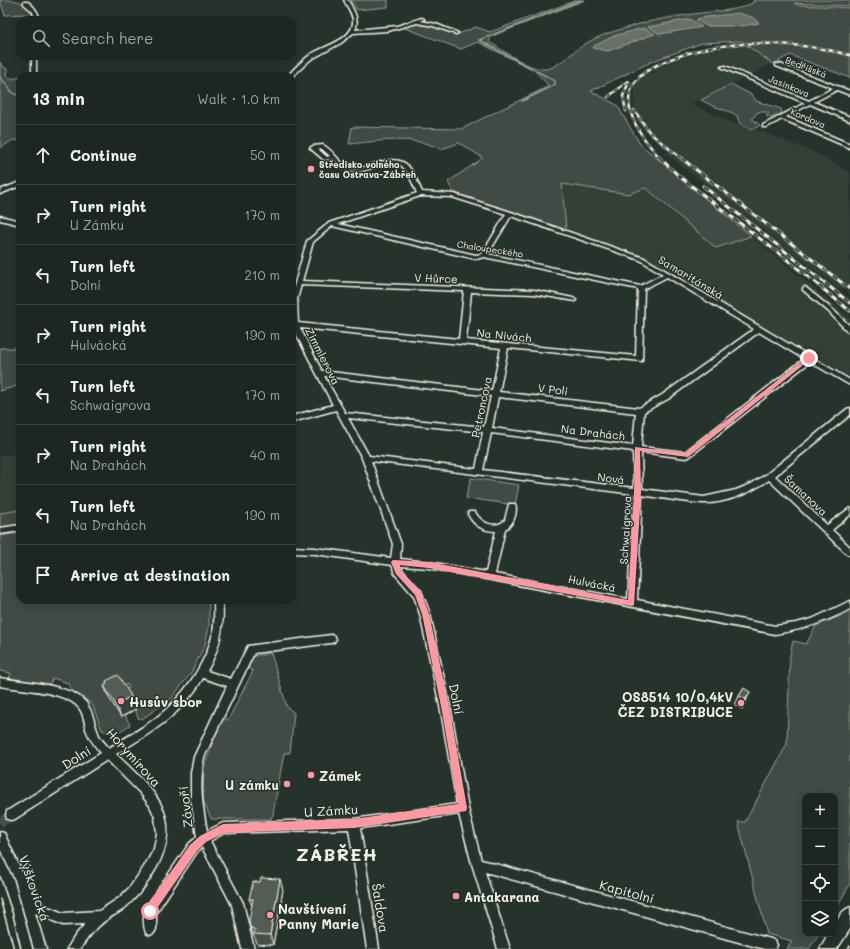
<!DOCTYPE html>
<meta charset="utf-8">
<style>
body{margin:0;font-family:Mali,sans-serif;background:#29322f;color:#f1f3f6}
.controls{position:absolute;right:12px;bottom:12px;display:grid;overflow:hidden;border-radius:8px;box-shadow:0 2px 10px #0003}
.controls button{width:36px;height:36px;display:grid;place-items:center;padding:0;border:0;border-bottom:1px solid #3a4340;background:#1c2622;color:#f1f3f6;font:20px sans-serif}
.stop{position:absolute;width:12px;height:12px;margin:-9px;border:3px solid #ff9aa2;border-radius:50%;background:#fff}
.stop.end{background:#ff9aa2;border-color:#fff;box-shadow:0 1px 4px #0008}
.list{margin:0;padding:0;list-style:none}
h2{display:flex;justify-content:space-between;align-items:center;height:52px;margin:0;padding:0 16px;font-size:17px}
h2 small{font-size:13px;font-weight:400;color:#a0a5a5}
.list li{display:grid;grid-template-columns:26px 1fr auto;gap:12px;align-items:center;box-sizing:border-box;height:60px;padding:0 16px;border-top:1px solid #3a4340}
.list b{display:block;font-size:15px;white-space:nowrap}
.list p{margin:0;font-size:13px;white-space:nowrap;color:#a0a5a5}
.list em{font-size:13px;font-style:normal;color:#a0a5a5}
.icon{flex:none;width:22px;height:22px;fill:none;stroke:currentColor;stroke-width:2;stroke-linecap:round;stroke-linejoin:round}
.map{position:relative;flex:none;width:850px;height:949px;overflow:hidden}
.search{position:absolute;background:#1c2622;box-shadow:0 2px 10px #0003;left:16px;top:16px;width:280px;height:44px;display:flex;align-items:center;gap:10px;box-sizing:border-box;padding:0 14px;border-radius:12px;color:#a0a5a5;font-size:15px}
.panel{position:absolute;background:#1c2622;box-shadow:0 2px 10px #0003;left:16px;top:72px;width:280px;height:532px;border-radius:12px}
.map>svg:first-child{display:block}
.built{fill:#333f39}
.green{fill:#414b45;stroke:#9a9e96}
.water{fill:#676f68;stroke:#9fa39b}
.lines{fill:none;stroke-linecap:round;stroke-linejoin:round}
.stream{stroke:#9fa39b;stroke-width:1.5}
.minor-tunnel{stroke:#455049;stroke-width:10;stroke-dasharray:10 5;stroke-linecap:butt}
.minor-casing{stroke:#f4f1e8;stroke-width:3}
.major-casing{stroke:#f4f1e8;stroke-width:3}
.minor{fill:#26332d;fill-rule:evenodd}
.major{fill:#26332d;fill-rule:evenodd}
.tram{stroke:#f4f1e8;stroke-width:1.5}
.rail-far1-casing{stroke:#f4f1e8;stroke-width:2.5}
.rail-casing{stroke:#f4f1e8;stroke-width:3}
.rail-far1{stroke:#26332d;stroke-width:1.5;stroke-dasharray:4.5;stroke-linecap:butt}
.rail{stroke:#26332d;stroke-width:2;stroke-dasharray:6;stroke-linecap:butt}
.wall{fill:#474f49;stroke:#f4f1e8}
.shaded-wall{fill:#39403c;stroke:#f4f1e8}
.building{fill:#525c55;stroke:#f4f1e8}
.route{fill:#ff9aa2}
.poi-dot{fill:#ff9aa2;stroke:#26332d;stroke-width:1.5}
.labels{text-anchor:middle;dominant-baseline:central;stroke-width:3;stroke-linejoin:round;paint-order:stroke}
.far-street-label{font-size:9px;fill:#f4f1e8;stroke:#26332d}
.far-poi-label{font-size:9px;font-weight:bold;fill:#f4f1e8;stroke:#26332d;text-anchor:start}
.street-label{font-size:11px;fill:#f4f1e8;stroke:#26332d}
.near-poi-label{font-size:13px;font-weight:bold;fill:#f4f1e8;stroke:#26332d;text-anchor:start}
.near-street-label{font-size:13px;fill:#f4f1e8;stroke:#26332d}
.near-district-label{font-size:18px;font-weight:bold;letter-spacing:1px;fill:#f4f1e8;stroke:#26332d}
</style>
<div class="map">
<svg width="850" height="949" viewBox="0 0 850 949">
<rect width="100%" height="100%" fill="#26332d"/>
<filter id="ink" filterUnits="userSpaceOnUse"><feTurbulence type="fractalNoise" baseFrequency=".025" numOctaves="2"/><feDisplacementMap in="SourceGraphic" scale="8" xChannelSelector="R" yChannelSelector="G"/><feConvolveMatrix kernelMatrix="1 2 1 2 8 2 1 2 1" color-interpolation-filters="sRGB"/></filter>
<g filter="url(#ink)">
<path class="built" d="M745 44 773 64 691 104 747 129 758 130 815 153 850 173V294L845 288 839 289 665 153 669 152 639 125 634 111 635 82 657 68 688 55 708 50Z
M562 184 628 194 646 188 716 248 751 236 850 318V377L644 258 566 230Z
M20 453V510L0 513V456Z"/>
<path class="green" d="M0 0C16 0 29 0 33 18H30L25 14 5 15Z
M351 0H388V7L357 10Z
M577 0H585L497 34 490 38 489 42C503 50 531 71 546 69 558 68 575 49 587 43 600 35 615 31 629 27 652 20 677 16 701 13 718 11 739 11 754 2L753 0H850V6L794 3 798 5 850 8V78L790 55 773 64 745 44 742 41 702 43 653 61 591 91 617 105 640 144 751 236 716 248 646 188 628 194 562 184 566 230 453 192 448 182 483 158 459 143 441 149C412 135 380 141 349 144L352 127 461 129 549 86 534 70 478 42 461 49 402 27 417 23 433 26 456 35 476 27 490 32Z
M0 62 2 66 7 69 6 76 13 79 20 76V141L13 140 0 148Z
M731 84 752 95 756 101 781 109 782 113 771 118 766 116 769 113 766 112H758L752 119 760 125C754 131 746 128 740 124L737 116 733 113 713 106 701 100Z
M0 348H20V385L0 391Z
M471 478 519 485 515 505 466 498Z
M20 510V525L0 528V513Z
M20 533V600H209V627L205 645 191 673 171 699 142 719 138 718 134 706 139 703 137 700 132 703 125 690 129 688 127 684 118 688 125 715 130 725C119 732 114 736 102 730L92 704 70 689 68 683 53 678 50 683 46 685 9 678 11 673 0 671V536Z
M850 612V884L835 910V796H805V934H819L809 949H787L792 941 767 934 738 822H745L787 744 790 655 793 641 806 644 816 626Z
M271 653 287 707 294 713 290 753H284L273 814 271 819H211L203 800 204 768 221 718 228 720 253 671 248 668 253 656Z"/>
<path class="water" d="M738 13 752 17 759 23 741 26H706L696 20 700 18Z
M690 19 702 27 660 34 648 27Z
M644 28 655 34 608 51 593 48 594 46 614 36Z"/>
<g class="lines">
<path class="stream" d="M0 77 13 93 20 96
M522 101 551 87 555 84V81L479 40 581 0"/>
<path class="minor-tunnel" d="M0 823 11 815"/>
<g class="minor-casing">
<path id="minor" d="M344 0H348C353 10 360 19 355 30L397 26 422 18 424 19 421 21 436 24 458 33 456 34 433 26 417 23 388 31 353 33 341 43 310 60 292 77 288 76C294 68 302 61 310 55 323 46 351 41 353 23 354 15 347 7 344 0Z
M24 2H28C34 7 39 12 39 20H35L33 12 24 4Z
M32 56H36V76H32Z
M776 64H780L850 91V95L837 90 814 102 850 117V121L810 104 786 117 850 144V148L782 119 767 127H763V125L805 103 721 67 725 66 809 101 833 88 776 66Z
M323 145C335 151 340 167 354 169 359 170 364 167 369 165 404 155 408 159 422 192L454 194 511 212 644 258 850 380V385L810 362 689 457 686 458 641 452 642 489 704 497 736 490 751 484 767 474 847 409 850 408V415L775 476 827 525 850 508V515L832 530 850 547V555L847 554 769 480C751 492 726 504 703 503 683 502 662 498 642 495L637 600 775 626 796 623 812 619 850 601V609C826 622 802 630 775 634L429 568 401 566 402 570 421 591 430 614 451 711 468 808 481 860 771 939 775 941 777 945 775 949H764L485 872 510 949H498L472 864 459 814 360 828 379 949H367L349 829 224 833 210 841 243 903 254 949H242L232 905 202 847 197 852 156 913V929L154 933 150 935 146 933C143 926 143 914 146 907L189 844 197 837 191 799V773L194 757 227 686 203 678C182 715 151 733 116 754 151 788 184 813 158 865 150 880 139 895 127 906 121 912 113 915 106 920 96 928 87 938 80 949H67L75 936 85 924 63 925 35 913 46 949H34L15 880 0 849V832L4 833 27 883 30 884 43 905 63 913 99 911 119 898 130 887 144 867 154 849 157 833 155 817 150 806 140 793 107 760 15 819 11 820 7 819 6 815 7 811 101 753C94 745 89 738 86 729 85 723 84 717 81 711 71 691 20 690 0 686V678C22 682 74 684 87 704 93 713 94 723 98 733 100 739 105 743 109 748 125 738 141 729 156 718 182 698 205 666 213 633 215 622 214 611 214 600H222C225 626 220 648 207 671L231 679 248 646 331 635 334 636 336 639 334 642 331 643 254 653 204 757C199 785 202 804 207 831L223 823 354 819 457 804 441 711 420 614 414 596 395 574 392 565 315 554 292 553V547L315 548 391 558 393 544 362 458 336 410 292 422V416L333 405 292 326V294L307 241 329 223 417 193 408 173 400 164C371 157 363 188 333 159L324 160 310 148 313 146ZM318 149H322L330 156 327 157ZM420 196 452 197 506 214 482 254 476 255 338 224ZM511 216 640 260 663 274 640 286 488 254ZM332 226 476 259 484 257 638 289 636 356 466 340 471 292 534 294 575 301 576 300 573 298 534 290 302 281 313 242ZM667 277 754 329 662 395 639 408 499 392 508 348 642 361 644 289ZM301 285 464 291 459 339 298 323 297 299ZM300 328 501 348 492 391 322 371ZM759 332 804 359 685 452 641 447 644 412 668 399ZM324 376 491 396 484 427 345 413ZM498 397 636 413 633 446 492 428ZM348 418 483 432 476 469 369 456ZM491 433 633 451 634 488 483 470ZM371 461 634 494 628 599 495 574 505 529C513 525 518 513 515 504H509L505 520C495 530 481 523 475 512H469L468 514C473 525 483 531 496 531L486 572 429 562 400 559 401 544Z
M20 182V186L0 194V190Z
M0 216 20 221V225L0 220Z
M805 287 832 309 850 326V332H848L828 311 803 290V288Z
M20 525V531L0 534V528Z"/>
</g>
<g class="major-casing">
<path id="major" d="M850 907V929L837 949H820L828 934H835C835 923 839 912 850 907Z"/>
</g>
<use href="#minor" class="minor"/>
<use href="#major" class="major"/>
<path class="tram" d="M0 876 13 915 21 949
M0 899 14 949
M848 949 850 946"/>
<g class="rail-far1-casing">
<path id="rail-far1" d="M708 48C756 40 803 43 850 55
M608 97 628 81
M634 110 650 133 682 159
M626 111 623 96 629 82
M661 159C595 88 640 63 713 47"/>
</g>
<g class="rail-casing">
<path id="rail" d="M660 158 680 177 785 258 850 311
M681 158 850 289
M703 186 850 303"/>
</g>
<use href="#rail-far1" class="rail-far1"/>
<use href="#rail" class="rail"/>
</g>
<path class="wall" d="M106 681 136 709 121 717 109 698 104 686 107 684Z
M744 688 746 701 742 709 735 705 739 696Z
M283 890 273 945 257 944 255 938 254 937 250 927 252 906 249 899Z"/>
<path class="shaded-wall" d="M750 692 746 701 742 709 746 699Z
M131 696 136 709 121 717 116 705Z
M280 879 283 890 273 945 270 935Z"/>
<path class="building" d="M118 675 131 696 116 705 104 686 107 684 106 681Z
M744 688 750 692 746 699 739 696Z
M261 878 280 879 270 935 254 934 255 930 250 927 249 920 253 899H249L253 882H260Z"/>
</g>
<path class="route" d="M807 357 812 358 688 457 640 451 641 492 634 605 632 606 429 568 400 565 401 571 421 592 429 614 450 711 467 808 466 811 354 828 224 833 206 842 197 851 153 914 150 915 146 914 145 911 146 907 190 845 200 836 223 824 354 819 458 804 442 711 422 614 415 595 396 574 391 562 393 560 429 562 628 600 634 492 635 447 685 453Z"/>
<g class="poi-dot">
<circle cx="311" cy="169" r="4"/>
<circle cx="121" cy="701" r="4"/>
<circle cx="741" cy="703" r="4"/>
<circle cx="311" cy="775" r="4"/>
<circle cx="287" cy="784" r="4"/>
<circle cx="456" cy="896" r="4"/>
<circle cx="270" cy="915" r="4"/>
</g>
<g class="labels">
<g class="far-street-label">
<text transform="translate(806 67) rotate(21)">Bedřišská</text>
<text transform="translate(789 86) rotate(22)">Jasinkova</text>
<text transform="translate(808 118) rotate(23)">Kordova</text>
<text transform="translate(490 249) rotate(9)">Chaloupeckého</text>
</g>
<g class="far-poi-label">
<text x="319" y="164">Středisko volného<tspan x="319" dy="10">času Ostrava-Zábřeh</tspan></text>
</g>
<g class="street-label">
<text transform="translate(691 277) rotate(31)">Samaritánská</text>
<text transform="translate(436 278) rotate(2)">V Hůrce</text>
<text transform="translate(504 335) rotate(6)">Na Nivách</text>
<text transform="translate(323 356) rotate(63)">Zimmlerova</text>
<text transform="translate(553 389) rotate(7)">V Poli</text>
<text transform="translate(481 407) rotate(-78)">Petroncova</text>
<text transform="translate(593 432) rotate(7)">Na Drahách</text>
<text transform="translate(611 478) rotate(7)">Nová</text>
<text transform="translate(806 495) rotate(43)">Šamanova</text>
<text transform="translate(625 530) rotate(-87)">Schwaigrova</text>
<text transform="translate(592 583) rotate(11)">Hulvácká</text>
</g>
<g class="near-poi-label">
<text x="733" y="696" text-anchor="end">OS8514 10/0,4kV<tspan x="733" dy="15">ČEZ DISTRIBUCE</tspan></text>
<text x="129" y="701">Husův sbor</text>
<text x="319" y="775">Zámek</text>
<text x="279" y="784" text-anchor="end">U zámku</text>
<text x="464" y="896">Antakarana</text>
<text x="278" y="908">Navštívení<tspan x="278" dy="15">Panny Marie</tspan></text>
</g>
<g class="near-street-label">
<text transform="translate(457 699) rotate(79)">Dolní</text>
<text transform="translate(76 757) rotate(-32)">Dolní</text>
<text transform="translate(134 757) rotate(48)">Horymírova</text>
<text transform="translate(185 807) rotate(-97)">Závoří</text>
<text transform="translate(331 810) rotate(-3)">U Zámku</text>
<text transform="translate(35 888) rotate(71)">Výškovická</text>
<text transform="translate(627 891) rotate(15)">Kapitolní</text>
<text transform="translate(381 908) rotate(81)">Šaldova</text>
</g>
<g class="near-district-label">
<text x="337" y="854">ZÁBŘEH</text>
</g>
</g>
</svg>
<div class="controls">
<button>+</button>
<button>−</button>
<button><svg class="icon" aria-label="locate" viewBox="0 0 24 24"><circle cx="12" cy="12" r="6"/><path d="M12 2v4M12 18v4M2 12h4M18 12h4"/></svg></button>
<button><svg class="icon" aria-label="layers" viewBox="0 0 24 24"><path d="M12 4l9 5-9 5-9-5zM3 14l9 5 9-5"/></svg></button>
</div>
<div class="stop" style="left:150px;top:911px"></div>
<div class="stop end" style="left:809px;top:358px"></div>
<div class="search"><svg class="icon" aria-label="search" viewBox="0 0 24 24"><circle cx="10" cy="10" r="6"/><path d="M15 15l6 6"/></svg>Search here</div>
<section class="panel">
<h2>13 min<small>Walk · 1.0 km</small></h2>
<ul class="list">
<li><svg class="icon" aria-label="ahead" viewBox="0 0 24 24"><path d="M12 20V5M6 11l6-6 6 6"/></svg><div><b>Continue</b></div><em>50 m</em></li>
<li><svg class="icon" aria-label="right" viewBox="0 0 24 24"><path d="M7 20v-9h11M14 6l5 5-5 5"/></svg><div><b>Turn right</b><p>U Zámku</p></div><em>170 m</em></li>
<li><svg class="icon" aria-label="left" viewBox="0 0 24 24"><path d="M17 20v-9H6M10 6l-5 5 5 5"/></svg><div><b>Turn left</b><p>Dolní</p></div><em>210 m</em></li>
<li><svg class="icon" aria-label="right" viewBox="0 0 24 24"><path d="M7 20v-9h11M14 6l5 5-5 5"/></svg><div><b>Turn right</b><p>Hulvácká</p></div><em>190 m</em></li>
<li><svg class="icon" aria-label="left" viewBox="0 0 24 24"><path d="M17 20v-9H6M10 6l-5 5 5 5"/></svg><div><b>Turn left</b><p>Schwaigrova</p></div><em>170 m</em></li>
<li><svg class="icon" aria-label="right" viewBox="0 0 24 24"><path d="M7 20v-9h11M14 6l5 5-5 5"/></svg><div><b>Turn right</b><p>Na Drahách</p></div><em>40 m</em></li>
<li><svg class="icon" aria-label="left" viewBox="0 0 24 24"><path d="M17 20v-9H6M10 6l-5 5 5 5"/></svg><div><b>Turn left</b><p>Na Drahách</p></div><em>190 m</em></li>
<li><svg class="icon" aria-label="arrive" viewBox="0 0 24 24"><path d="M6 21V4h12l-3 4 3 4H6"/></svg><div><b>Arrive at destination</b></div></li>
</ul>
</section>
</div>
